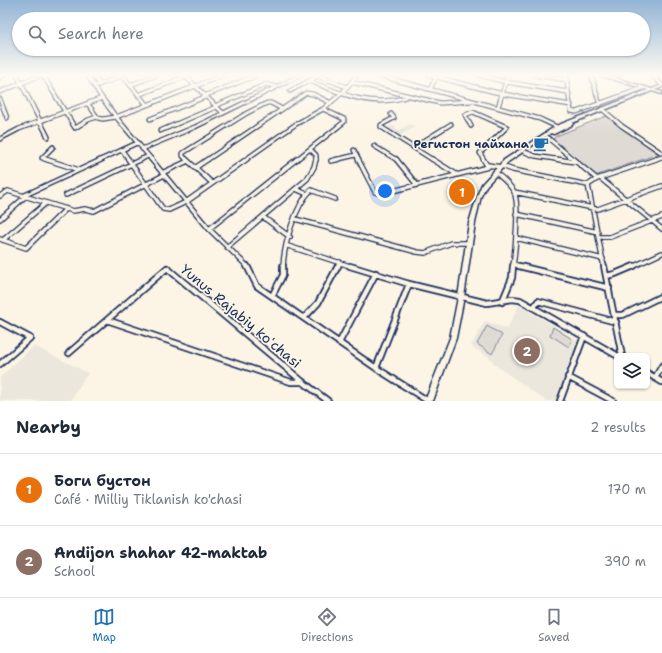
<!DOCTYPE html>
<meta charset="utf-8">
<style>
body{margin:0;font-family:"Shantell Sans",sans-serif;background:#f2f2f3;color:#1f2937}
.controls{position:absolute;right:12px;bottom:12px;display:grid;overflow:hidden;border-radius:6px;box-shadow:0 1px 3px #0004}
.controls button{width:36px;height:36px;display:grid;place-items:center;padding:0;border:0;border-bottom:1px solid #e0e1e3;background:#fff;color:#1f2937;font:20px sans-serif}
.you{position:absolute;left:385px;top:191px;width:14px;height:14px;margin:-10px;border:3px solid #fff;border-radius:50%;background:#1a73e8;box-shadow:0 0 0 6px #1a73e833}
.badge{display:grid;place-items:center;width:26px;height:26px;border-radius:50%;background:#1f6fb2;color:#fff;font-size:13px;font-weight:700}
.pin{position:absolute;translate:-50% -50%;border:2px solid #fff;box-shadow:0 1px 4px #0006}
.list{margin:0;padding:0;list-style:none}
h2{display:flex;justify-content:space-between;align-items:center;height:52px;margin:0;padding:0 16px;font-size:17px}
h2 small{font-size:13px;font-weight:400;color:#747a83}
.list li{display:grid;grid-template-columns:26px 1fr auto;gap:12px;align-items:center;box-sizing:border-box;height:72px;padding:0 16px;border-top:1px solid #e0e1e3}
.list b{display:block;font-size:15px;white-space:nowrap}
.list p{margin:0;font-size:13px;white-space:nowrap;color:#747a83}
.list em{font-size:13px;font-style:normal;color:#747a83}
.icon{flex:none;width:22px;height:22px;fill:none;stroke:currentColor;stroke-width:2;stroke-linecap:round;stroke-linejoin:round}
.map{position:relative;flex:none;width:662px;height:401px;overflow:hidden}
.search{position:absolute;background:#fff;box-shadow:0 1px 3px #0004;left:12px;right:12px;top:12px;height:44px;display:flex;align-items:center;gap:10px;box-sizing:border-box;padding:0 14px;border-radius:22px;color:#747a83;font-size:15px}
.sheet{height:196px;background:#fff}
nav{display:flex;justify-content:space-around;align-items:center;box-sizing:border-box;height:56px;border-top:1px solid #e0e1e3;background:#fff;font-size:11px;color:#747a83}
nav a{display:grid;justify-items:center;gap:2px}
nav .on{color:#1f6fb2}
.map>svg:first-child{display:block}
.built{fill:#ece7dc}
.green{fill:#dfdbd4;stroke:#7d8599}
.lines{fill:none;stroke-linecap:round;stroke-linejoin:round}
.minor-far2-casing{stroke:#1b2f5e;stroke-width:5.5}
.minor-far1-casing{stroke:#1b2f5e;stroke-width:6}
.minor-casing{stroke:#1b2f5e;stroke-width:8}
.secondary-casing{stroke:#1b2f5e;stroke-width:3}
.minor-far2{stroke:#fcf5e5;stroke-width:3}
.minor-far1{stroke:#fcf5e5;stroke-width:3.5}
.minor{stroke:#fcf5e5;stroke-width:4.5}
.secondary{fill:#fcf5e5;fill-rule:evenodd}
.labels{text-anchor:middle;dominant-baseline:central;stroke-width:3.5;stroke-linejoin:round;paint-order:stroke}
.poi-label{font-size:12px;font-weight:bold;fill:#1b2f5e;stroke:#fcf5e5;text-anchor:end}
.near-street-label{font-size:14px;fill:#1b2f5e;stroke:#fcf5e5}
</style>
<div class="map">
<svg width="662" height="401" viewBox="0 0 662 401">
<rect width="100%" height="100%" fill="#fcf5e5"/>
<filter id="ink" filterUnits="userSpaceOnUse"><feTurbulence type="fractalNoise" baseFrequency=".025" numOctaves="2"/><feDisplacementMap in="SourceGraphic" scale="8" xChannelSelector="R" yChannelSelector="G"/><feConvolveMatrix kernelMatrix="1 2 1 2 8 2 1 2 1" color-interpolation-filters="sRGB"/></filter>
<g filter="url(#ink)">
<path class="built" d="M410 124 415 127 397 137 386 129 392 125 399 130Z
M519 305 578 341 556 401H546L494 364 491 359 471 346 485 321 507 329Z
M34 346 88 373 70 401H0V377Z"/>
<path class="green" d="M606 116 612 118 658 154 595 176 552 140 556 136Z
M487 326 502 335 492 354 477 344Z
M553 327 572 339 569 347 550 335Z"/>
<g class="lines">
<g class="minor-far2-casing">
<path id="minor-far2" d="M17 75 48 137
M43 75 75 128 88 120 97 117
M93 75 99 84
M122 75 147 105
M316 75 347 87
M377 75 540 119 557 127
M429 75 503 94 571 105
M478 75 506 82 568 92
M535 75 567 80
M566 75 571 111 576 112 643 88
M591 75 600 105
M652 75 662 85
M185 76 223 113
M0 78 4 75
M310 81C342 94 371 108 406 97
M351 82 440 103 472 101
M130 85 157 75
M95 86 123 76
M430 89 437 76
M290 91 318 76
M0 92 41 75
M138 95 190 75
M204 96 255 76
M102 98 116 117
M0 99 7 118
M88 104 98 118 103 119 116 117
M215 106 267 84 276 87
M498 107 508 75
M602 109 622 126 662 153
M391 114 394 118 381 125V127L433 160
M150 119 205 97
M471 126 465 115 473 112 507 127 480 153 484 160
M160 131 216 107
M547 137 574 160
M0 139 19 129 102 98 87 75
M374 146 397 160
M414 147 451 124
M142 149 195 127 301 75
M310 149 316 155V160
M122 150 129 160
M354 150 359 160
M525 152 535 156 562 160
M48 160 42 158 53 147
M100 160 137 143
M140 160 148 156
M152 160 116 117 224 75
M187 160 183 156V153L247 113 267 103H271L282 109
M207 160 306 93 313 94 331 103
M245 160 296 124 323 109 342 93 357 75
M296 160 344 122V119L323 109
M335 160 356 155
M653 160 662 157"/>
</g>
<g class="minor-far1-casing">
<path id="minor-far1" d="M45 159 79 170
M128 159 163 209 169 210 186 202 247 159
M151 159 209 229 248 267
M186 159 212 183
M358 159 375 192 381 194 488 167 483 159
M396 159 417 185
M432 159 456 174
M555 159 576 162
M573 159 597 179
M331 161 339 159
M488 165 501 167
M502 166 513 170 588 185
M195 168 208 159
M495 172C502 178 510 184 514 192 520 204 515 251 513 267
M162 173 188 161
M600 178 662 229
M296 189 307 194
M514 192 598 209 662 186
M66 195 142 159
M0 196 8 191 73 211 85 209 94 211 164 175
M23 196 103 159
M516 214 598 232
M263 217 290 237
M0 219 26 196
M295 219 417 252 425 253 451 243H469
M209 229 297 159
M599 237H610L662 217
M516 238 603 259
M0 239 26 248 66 209
M3 240 46 203
M288 246 353 267
M227 247 307 179 314 167 316 159
M513 264 523 267
M283 267C284 244 295 206 311 190L335 199
M338 267 340 262
M604 267 588 185 597 179 656 159
M632 267 662 253"/>
</g>
<g class="minor-casing">
<path id="minor" d="M247 266 257 286 376 368 428 401
M350 266 409 284 487 303 512 299 520 300 618 356
M519 266 609 288
M604 266 622 356
M606 276 615 274 634 266
M272 296 283 275V266
M502 302 512 278 513 266
M534 307 538 301 616 322
M615 315H623L662 296
M304 318 318 303 338 266
M107 320 291 382H303
M0 322 30 338 0 364
M339 343 376 273
M69 353 167 268 303 382 328 401
M376 368 409 284
M647 373 662 382
M568 377 613 401
M655 378 662 366
M560 401 584 336"/>
</g>
<g class="secondary-casing">
<path id="secondary" d="M599 75H606L652 89 662 85V87L655 90 662 92V94L652 91 572 123 573 124 572 125 554 134H553L551 133 508 162 486 186 481 196 475 223 464 297 456 338 433 401H425L450 338 458 297 469 223 477 196 482 184 504 160 556 126 648 90Z"/>
</g>
<use href="#minor-far2" class="minor-far2"/>
<use href="#minor-far1" class="minor-far1"/>
<use href="#minor" class="minor"/>
<use href="#secondary" class="secondary"/>
</g>
</g>
<linearGradient id="sky" x2="0" y2="1"><stop stop-color="#92b4d5"/><stop offset="0.57" stop-color="#fefaf3"/><stop offset="1" stop-color="#fefaf3" stop-opacity="0"/></linearGradient>
<rect width="662" height="132" fill="url(#sky)"/>
<defs>
<g id="cafe-bare" transform="scale(1.2)"><path d="M-5.5-4.5H6V0H3Q3 3.5 0 3.5H-2.5Q-5.5 3.5-5.5 0ZM3-3.2v2h1.7v-2ZM-6 4.5H4V6H-6Z" fill="#1f6fb2" stroke="#fcf5e5" stroke-width="2.5" paint-order="stroke"/></g>
</defs>
<g fill-rule="evenodd">
<use href="#cafe-bare" x="541" y="144"/>
</g>
<g class="labels">
<g class="poi-label">
<text x="529" y="144">Регистон чайхана</text>
</g>
<g class="near-street-label">
<text transform="translate(241 316) rotate(40)">Yunus Rajabiy koʻchasi</text>
</g>
</g>
</svg>
<div class="controls">
<button><svg class="icon" aria-label="layers" viewBox="0 0 24 24"><path d="M12 4l9 5-9 5-9-5zM3 14l9 5 9-5"/></svg></button>
</div>
<div class="you"></div>
<div class="pin badge" style="left:462px;top:192px;background:#e8710a">1</div>
<div class="pin badge" style="left:527px;top:351px;background:#8d6e63">2</div>
<div class="search"><svg class="icon" aria-label="search" viewBox="0 0 24 24"><circle cx="10" cy="10" r="6"/><path d="M15 15l6 6"/></svg>Search here</div>
</div>
<section class="sheet">
<h2>Nearby<small>2 results</small></h2>
<ul class="list">
<li><span class="badge" style="background:#e8710a">1</span><div><b>Боги бустон</b><p>Café · Milliy Tiklanish ko'chasi</p></div><em>170 m</em></li>
<li><span class="badge" style="background:#8d6e63">2</span><div><b>Andijon shahar 42-maktab</b><p>School</p></div><em>390 m</em></li>
</ul>
</section>
<nav>
<a class="on"><svg class="icon" aria-label="map" viewBox="0 0 24 24"><path d="M3 6l6-2 6 2 6-2v14l-6 2-6-2-6 2zM9 4v14M15 6v14"/></svg>Map</a>
<a><svg class="icon" aria-label="directions" viewBox="0 0 24 24"><path d="M12 3l9 9-9 9-9-9zM9 14v-3h6M13 9l2 2-2 2"/></svg>Directions</a>
<a><svg class="icon" aria-label="saved" viewBox="0 0 24 24"><path d="M7 4h10v16l-5-4-5 4z"/></svg>Saved</a>
</nav>
